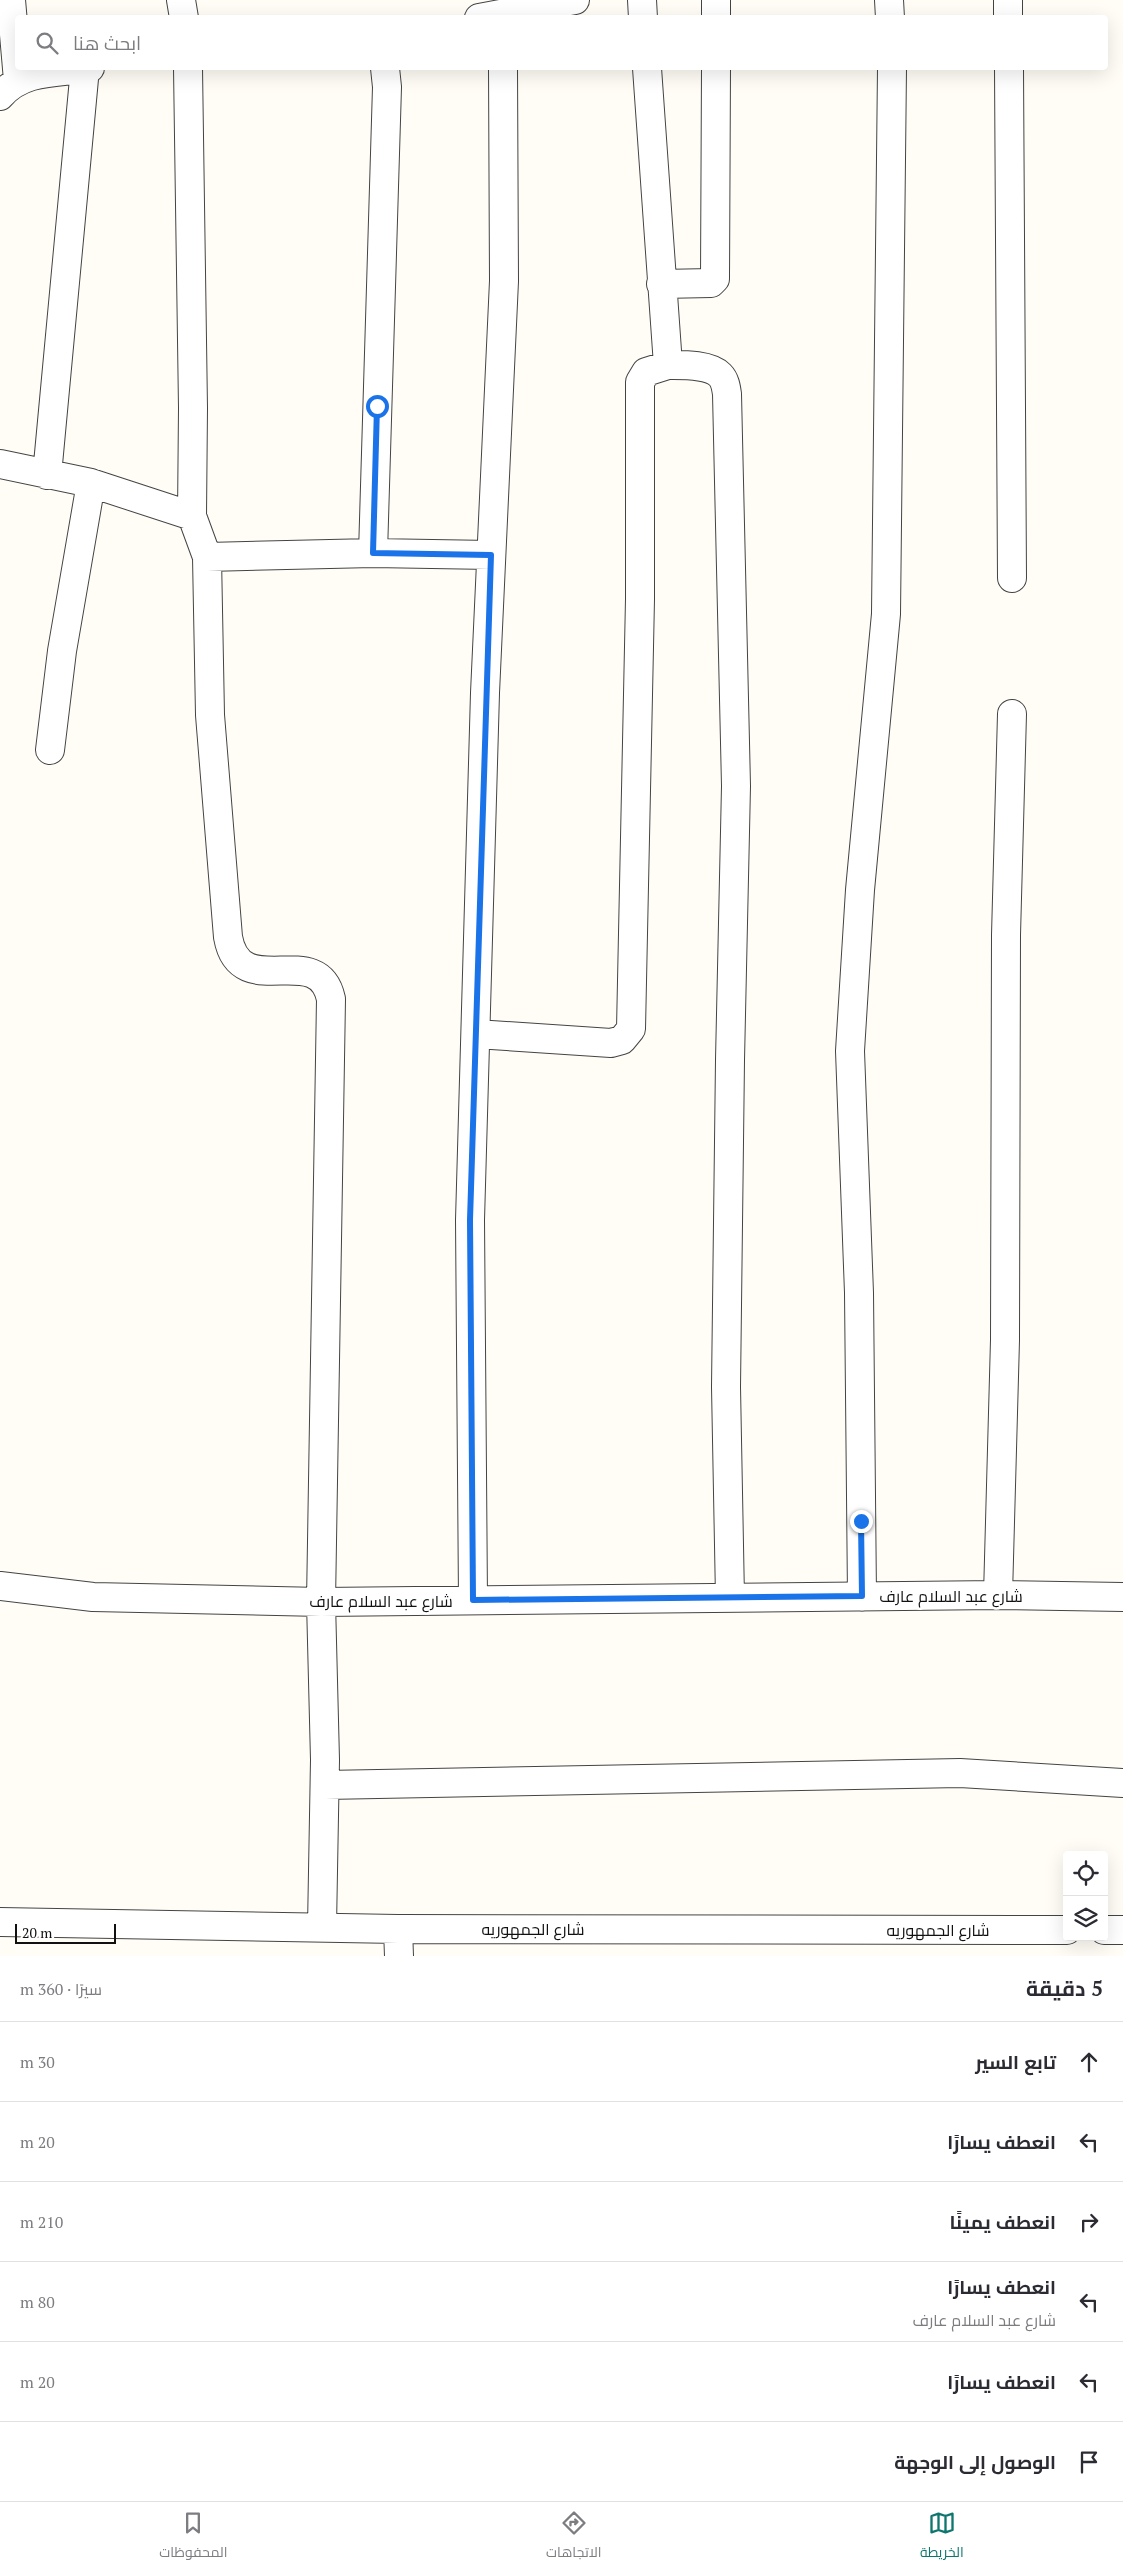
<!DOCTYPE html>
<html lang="ar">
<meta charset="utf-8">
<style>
body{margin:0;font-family:"PT Serif",Cairo,serif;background:#f7f7f7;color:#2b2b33;direction:rtl}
.controls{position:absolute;right:15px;bottom:15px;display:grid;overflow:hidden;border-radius:5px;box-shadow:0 5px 20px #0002}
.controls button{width:45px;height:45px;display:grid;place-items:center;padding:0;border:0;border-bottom:1px solid #e1e1e2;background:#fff;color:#2b2b33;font:25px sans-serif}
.scale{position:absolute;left:15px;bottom:12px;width:101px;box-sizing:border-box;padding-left:5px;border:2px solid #111;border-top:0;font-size:14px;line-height:18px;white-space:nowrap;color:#111;-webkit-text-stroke:4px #fff;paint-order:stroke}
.stop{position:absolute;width:15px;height:15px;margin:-11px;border:4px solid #1a73e8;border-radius:50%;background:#fff}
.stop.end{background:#1a73e8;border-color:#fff;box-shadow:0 1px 5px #0008}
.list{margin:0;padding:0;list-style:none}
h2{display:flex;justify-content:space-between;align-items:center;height:65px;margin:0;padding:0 20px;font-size:21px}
h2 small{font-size:16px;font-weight:400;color:#7c7c81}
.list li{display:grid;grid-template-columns:32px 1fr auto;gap:15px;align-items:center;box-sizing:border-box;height:80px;padding:0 20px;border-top:1px solid #e1e1e2}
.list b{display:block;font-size:19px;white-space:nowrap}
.list p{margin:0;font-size:16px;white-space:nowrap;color:#7c7c81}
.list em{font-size:16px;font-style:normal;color:#7c7c81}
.icon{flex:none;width:28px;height:28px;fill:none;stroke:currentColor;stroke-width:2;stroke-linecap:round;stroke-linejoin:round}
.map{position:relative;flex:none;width:1123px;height:1956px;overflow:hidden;direction:ltr}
.search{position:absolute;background:#fff;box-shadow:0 5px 20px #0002;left:15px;right:15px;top:15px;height:55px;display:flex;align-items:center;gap:12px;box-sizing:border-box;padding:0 18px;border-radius:5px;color:#7c7c81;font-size:19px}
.sheet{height:545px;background:#fff}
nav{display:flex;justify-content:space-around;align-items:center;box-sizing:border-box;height:70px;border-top:1px solid #e1e1e2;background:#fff;font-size:14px;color:#7c7c81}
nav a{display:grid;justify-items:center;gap:2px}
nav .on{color:#0f766e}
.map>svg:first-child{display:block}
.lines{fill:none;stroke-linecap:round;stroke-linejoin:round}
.minor-casing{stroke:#444;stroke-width:30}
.minor{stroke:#fff;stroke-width:28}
.route{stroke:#1a73e8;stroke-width:6}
.labels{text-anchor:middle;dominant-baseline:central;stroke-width:5;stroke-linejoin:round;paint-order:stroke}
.street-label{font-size:16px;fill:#111;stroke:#fff}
</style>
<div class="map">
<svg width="1123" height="1956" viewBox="0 0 1123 1956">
<rect width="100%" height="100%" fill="#fffdf5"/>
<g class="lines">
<g class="minor-casing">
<path id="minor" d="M11 0 18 80
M181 0 184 18
M642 0 643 18
M889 0 890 18
M1008 0V18
M479 18 575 0
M716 18V0
M188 68 193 408 192 516 207 557 210 715 228 937C240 1005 318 938 331 999L321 1602 325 1760 322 1927
M647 68 668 365C682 365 709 364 720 375 725 380 726 387 727 394L736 786 730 1060 726 1387 730 1598
M1009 68 1012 578
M0 96C23 69 58 73 90 68
M661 284 711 283 715 279 716 68
M0 464 91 483 192 516
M47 475 85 68
M373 553 387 87 385 68
M207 557 373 553 491 555
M50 750 62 651 91 483
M476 1034 611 1043 622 1040 631 1029 640 599V382L646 372 668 365
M0 1586 93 1597 321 1602 998 1595 1123 1597
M998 1595 1005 1340 1006 935 1012 714
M862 1597 859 1293 850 1051 860 890 886 614 892 68
M473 1600 470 1220 485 693 504 281 503 68
M325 1785 960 1773 1123 1783
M0 1922 398 1929 1067 1930
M398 1929 399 1956
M1104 1930H1123"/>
</g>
<use href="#minor" class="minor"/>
</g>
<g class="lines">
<path class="route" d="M377 406 373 553 491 555 470 1220 473 1600 862 1596 861 1521"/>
</g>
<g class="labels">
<g class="street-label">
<text x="951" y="1596">شارع عبد السلام عارف</text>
<text x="381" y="1601">شارع عبد السلام عارف</text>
<text x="533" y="1929">شارع الجمهوريه</text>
<text x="938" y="1930">شارع الجمهوريه</text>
</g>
</g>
</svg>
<div class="controls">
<button><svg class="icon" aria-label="locate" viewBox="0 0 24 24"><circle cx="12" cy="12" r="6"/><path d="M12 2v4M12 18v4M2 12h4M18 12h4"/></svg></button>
<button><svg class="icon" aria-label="layers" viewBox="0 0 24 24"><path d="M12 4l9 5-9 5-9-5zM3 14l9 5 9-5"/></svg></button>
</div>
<div class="scale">20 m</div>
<div class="stop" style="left:377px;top:406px"></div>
<div class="stop end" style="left:861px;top:1521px"></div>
<div class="search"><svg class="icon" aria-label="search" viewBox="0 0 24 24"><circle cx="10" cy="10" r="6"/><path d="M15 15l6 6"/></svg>ابحث هنا</div>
</div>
<section class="sheet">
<h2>5 دقيقة<small>سيرًا · 360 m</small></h2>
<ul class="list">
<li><svg class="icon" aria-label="ahead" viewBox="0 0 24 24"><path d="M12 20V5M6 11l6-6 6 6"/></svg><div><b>تابع السير</b></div><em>30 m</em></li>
<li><svg class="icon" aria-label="left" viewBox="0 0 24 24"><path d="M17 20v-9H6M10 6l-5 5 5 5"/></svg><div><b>انعطف يسارًا</b></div><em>20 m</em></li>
<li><svg class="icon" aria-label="right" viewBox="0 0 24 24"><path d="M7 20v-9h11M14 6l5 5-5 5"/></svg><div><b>انعطف يمينًا</b></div><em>210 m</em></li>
<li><svg class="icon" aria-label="left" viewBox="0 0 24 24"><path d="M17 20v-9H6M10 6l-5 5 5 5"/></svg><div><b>انعطف يسارًا</b><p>شارع عبد السلام عارف</p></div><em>80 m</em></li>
<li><svg class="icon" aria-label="left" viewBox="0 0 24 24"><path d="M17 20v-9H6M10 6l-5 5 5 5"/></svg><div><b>انعطف يسارًا</b></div><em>20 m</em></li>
<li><svg class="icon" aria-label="arrive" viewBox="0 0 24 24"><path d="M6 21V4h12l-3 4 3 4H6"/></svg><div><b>الوصول إلى الوجهة</b></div></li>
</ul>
</section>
<nav>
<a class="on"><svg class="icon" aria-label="map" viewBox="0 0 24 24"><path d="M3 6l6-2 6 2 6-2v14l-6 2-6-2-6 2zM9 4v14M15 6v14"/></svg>الخريطة</a>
<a><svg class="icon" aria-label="directions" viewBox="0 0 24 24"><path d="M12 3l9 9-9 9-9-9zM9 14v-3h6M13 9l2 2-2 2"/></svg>الاتجاهات</a>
<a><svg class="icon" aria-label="saved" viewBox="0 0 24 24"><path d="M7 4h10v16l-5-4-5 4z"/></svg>المحفوظات</a>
</nav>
